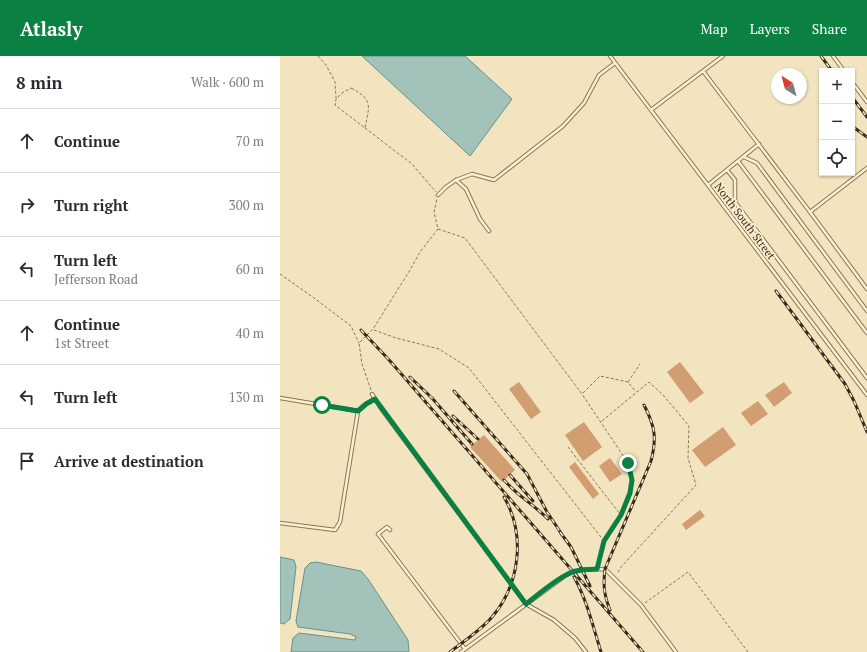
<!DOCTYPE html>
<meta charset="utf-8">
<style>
body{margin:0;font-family:"PT Serif",serif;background:#f7f7f7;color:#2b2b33}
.controls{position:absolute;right:12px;top:12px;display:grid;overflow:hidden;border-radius:0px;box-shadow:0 1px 3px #0004}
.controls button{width:36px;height:36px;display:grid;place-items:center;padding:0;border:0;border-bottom:1px solid #e1e1e2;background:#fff;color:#2b2b33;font:20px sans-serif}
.compass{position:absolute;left:491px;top:12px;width:36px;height:36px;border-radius:50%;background:#fff;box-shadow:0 1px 3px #0004;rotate:324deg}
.stop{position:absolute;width:12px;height:12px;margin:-9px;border:3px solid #0b8043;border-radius:50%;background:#fff}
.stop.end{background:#0b8043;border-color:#fff;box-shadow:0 1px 4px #0008}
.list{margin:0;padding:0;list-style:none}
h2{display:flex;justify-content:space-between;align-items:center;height:52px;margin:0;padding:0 16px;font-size:17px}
h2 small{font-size:13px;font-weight:400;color:#7c7c81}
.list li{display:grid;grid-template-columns:26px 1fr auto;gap:12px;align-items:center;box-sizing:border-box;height:64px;padding:0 16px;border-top:1px solid #e1e1e2}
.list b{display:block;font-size:15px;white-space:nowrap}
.list p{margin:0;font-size:13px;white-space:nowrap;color:#7c7c81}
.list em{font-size:13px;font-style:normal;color:#7c7c81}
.icon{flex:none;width:22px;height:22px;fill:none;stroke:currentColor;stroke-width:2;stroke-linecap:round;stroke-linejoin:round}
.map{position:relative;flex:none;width:587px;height:596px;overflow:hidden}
header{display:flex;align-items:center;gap:24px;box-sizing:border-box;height:56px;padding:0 20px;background:#0b8043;color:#fff}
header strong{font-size:19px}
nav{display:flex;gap:22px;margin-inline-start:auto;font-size:14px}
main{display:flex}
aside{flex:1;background:#fff}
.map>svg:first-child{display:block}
.water{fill:#a2c2ba;stroke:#689188}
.building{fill:#d29d70}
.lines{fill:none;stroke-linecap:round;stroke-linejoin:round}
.lane-casing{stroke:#8b7455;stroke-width:4.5}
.path{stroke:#8b7455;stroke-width:1;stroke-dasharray:3 2;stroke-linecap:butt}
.lane{stroke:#fbf1d2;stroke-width:2.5}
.rail-casing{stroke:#392b1b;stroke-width:3}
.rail{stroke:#f8eece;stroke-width:1.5;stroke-dasharray:4.5;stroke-linecap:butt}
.route{stroke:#0b8043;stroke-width:5}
.labels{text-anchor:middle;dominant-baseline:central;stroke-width:3.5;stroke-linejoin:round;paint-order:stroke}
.street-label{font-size:11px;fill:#392b1b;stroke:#f8eece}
</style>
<header>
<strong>Atlasly</strong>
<nav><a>Map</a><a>Layers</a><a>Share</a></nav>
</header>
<main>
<aside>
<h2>8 min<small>Walk · 600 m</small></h2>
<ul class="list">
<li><svg class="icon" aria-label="ahead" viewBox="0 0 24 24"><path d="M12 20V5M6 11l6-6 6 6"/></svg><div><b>Continue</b></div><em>70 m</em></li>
<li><svg class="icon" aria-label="right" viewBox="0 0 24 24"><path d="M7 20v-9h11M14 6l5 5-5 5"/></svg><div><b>Turn right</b></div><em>300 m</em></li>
<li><svg class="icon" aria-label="left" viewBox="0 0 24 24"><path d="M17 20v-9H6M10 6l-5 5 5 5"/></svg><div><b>Turn left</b><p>Jefferson Road</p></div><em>60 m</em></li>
<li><svg class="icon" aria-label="ahead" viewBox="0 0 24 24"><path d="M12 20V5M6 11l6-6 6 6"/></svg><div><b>Continue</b><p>1st Street</p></div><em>40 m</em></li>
<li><svg class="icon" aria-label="left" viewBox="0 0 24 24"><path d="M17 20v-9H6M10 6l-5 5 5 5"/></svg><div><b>Turn left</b></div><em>130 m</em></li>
<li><svg class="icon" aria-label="arrive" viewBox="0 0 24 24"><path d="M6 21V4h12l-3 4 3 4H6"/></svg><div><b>Arrive at destination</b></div></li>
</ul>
</aside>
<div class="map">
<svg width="587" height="596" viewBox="0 0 587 596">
<rect width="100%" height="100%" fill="#f1e4be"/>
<path class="water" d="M82 0H185L232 43 190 100Z
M0 501 14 504 16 511 10 563 4 568 0 567Z
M36 506 81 515 88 523 128 584 129 596H11L13 582 19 577 75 584 76 581 70 578 18 571 16 565 25 512 30 507Z"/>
<path class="building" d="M400 306 424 337 410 347 387 316Z
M239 326 261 356 251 363 229 333Z
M504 326 512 337 494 351 485 339Z
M478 345 488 358 471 370 461 357Z
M304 366 322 391 303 405 285 379Z
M443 371 456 389 425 411 412 394Z
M204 379 235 414 222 426 190 391Z
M330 402 342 418 330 426 319 410Z
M295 406 319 438 313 443 289 411Z
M420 454 425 460 406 474 402 468Z"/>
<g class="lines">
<g class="lane-casing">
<path id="lane" d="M330 0 587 339
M553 0 564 15
M423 15 530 156 587 112
M572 26 587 46
M371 54 443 0
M464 101 477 107 587 255
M458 105 587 277
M447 114 455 124V146L587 322
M176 124 186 133 200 163 209 175
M428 129 479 88
M158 139 166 131 176 124 192 118 214 124 283 70 304 47 319 19 335 7
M530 156 587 233
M92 338 102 354 246 548 274 564 295 582 306 596
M0 342 78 355
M0 467 55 474 60 466 78 355 86 348 95 343
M110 474 107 471 98 478 185 593
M181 596 285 520C298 513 311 513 325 513L361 549 396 596"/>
</g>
<path class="path" d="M38 0 46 9 55 26 56 42
M71 32C94 44 89 50 85 72L55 49 56 43 62 37Z
M85 72 132 108 156 136
M158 173 185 182 302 338 348 407 352 424 350 437 341 459 324 485 318 509
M0 218 34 242 71 270 79 287
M94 274 116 282 159 293 189 312 324 485
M348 326 360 308
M91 334 82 308 79 287 93 273 130 214 140 196 158 173 154 156 157 143
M303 337 320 320 348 326 356 336
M322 365 369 326 384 340 409 370 408 402 416 429 341 511 337 518
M288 391 340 458
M365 547 408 516 468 596"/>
<use href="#lane" class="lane"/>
<g class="rail-casing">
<path id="rail" d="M541 0 552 15
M572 41 587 61
M572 70 587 81
M496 235 565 328 574 345 587 376
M81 274 110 305 363 596
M130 321 152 342 192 388
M174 335 247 418 267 456 283 480
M173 360 198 383
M230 419 253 445
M224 424C237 439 254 449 268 463
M280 476 291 491 310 530
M294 521C307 544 313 571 321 596
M330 554C324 539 323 529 325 513L371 405C377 382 375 370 364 349
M170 596C184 585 200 575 212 561 240 528 246 479 224 441"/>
</g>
<use href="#rail" class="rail"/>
</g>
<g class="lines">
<path class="route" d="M42 349 78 355 86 348 95 343 246 548C259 538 277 522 292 516 300 513 308 514 317 513L324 485 341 459 350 437 352 424 348 407"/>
</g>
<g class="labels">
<g class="street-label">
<text transform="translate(465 165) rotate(53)">North South Street</text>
</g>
</g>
</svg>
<div class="controls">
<button>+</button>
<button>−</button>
<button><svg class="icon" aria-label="locate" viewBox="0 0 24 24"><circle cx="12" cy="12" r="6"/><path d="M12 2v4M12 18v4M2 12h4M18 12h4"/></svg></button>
</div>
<svg class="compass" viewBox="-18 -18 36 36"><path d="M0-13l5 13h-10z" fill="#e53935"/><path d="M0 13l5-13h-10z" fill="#7c7c81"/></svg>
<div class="stop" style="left:42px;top:349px"></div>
<div class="stop end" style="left:348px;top:407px"></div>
</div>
</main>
